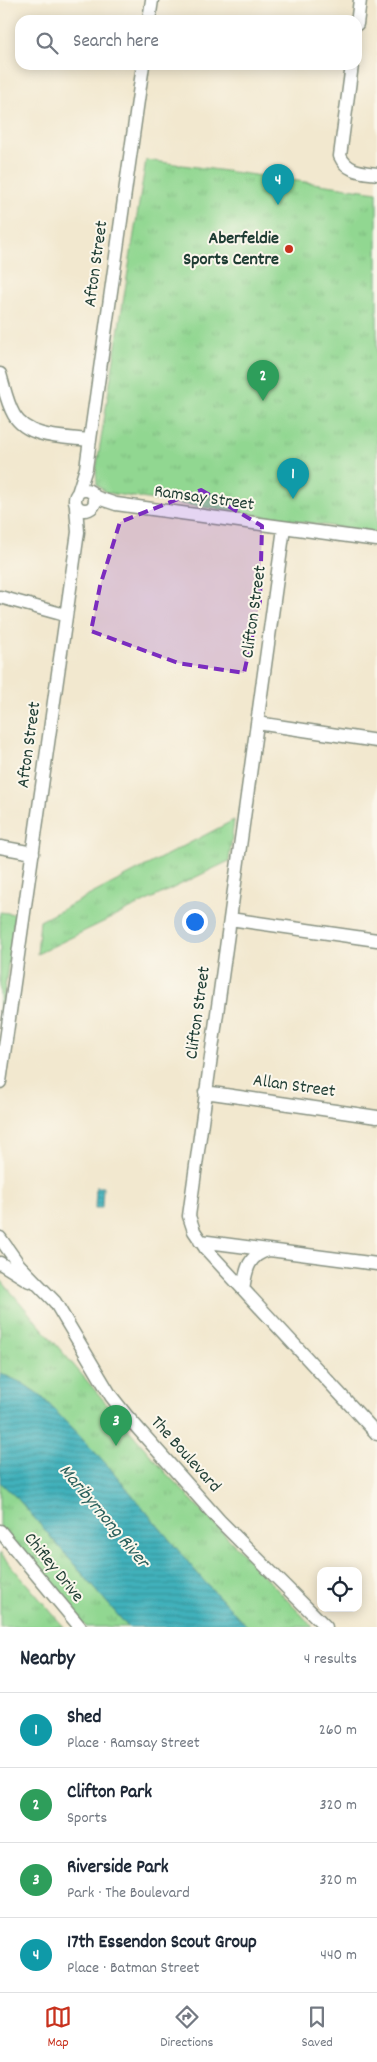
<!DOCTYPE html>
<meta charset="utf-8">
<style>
body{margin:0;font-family:Dekko,sans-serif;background:#f2f2f3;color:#1f2937}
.controls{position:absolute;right:15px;bottom:15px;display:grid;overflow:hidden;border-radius:10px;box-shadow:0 2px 12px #0003}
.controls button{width:45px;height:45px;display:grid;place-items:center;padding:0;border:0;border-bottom:1px solid #e0e1e3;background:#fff;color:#1f2937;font:25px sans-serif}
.you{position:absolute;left:194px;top:921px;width:18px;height:18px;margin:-12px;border:4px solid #fff;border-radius:50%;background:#1a73e8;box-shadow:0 0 0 8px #1a73e833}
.badge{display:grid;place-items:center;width:32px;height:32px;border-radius:50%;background:#c8321e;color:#fff;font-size:16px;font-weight:700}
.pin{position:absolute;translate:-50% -41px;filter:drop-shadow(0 1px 2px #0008)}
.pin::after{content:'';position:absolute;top:26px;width:18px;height:15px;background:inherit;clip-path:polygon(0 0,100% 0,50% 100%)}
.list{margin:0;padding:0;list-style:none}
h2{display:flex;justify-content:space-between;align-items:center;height:65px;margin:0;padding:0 20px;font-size:21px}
h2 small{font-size:16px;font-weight:400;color:#747a83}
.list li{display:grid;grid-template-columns:32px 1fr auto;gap:15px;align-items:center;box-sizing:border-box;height:75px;padding:0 20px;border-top:1px solid #e0e1e3}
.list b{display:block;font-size:19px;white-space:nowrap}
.list p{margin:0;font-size:16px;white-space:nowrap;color:#747a83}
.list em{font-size:16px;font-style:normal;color:#747a83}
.icon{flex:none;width:28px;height:28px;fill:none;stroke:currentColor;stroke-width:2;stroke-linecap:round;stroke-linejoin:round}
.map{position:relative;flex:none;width:377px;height:1627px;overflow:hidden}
.search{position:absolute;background:#fff;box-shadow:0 2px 12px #0003;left:15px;right:15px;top:15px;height:55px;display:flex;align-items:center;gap:12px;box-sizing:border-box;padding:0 18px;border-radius:15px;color:#747a83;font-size:19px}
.sheet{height:365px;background:#fff}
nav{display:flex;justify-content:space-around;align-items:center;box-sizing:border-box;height:70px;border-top:1px solid #e0e1e3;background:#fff;font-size:14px;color:#747a83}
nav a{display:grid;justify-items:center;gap:2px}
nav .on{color:#c8321e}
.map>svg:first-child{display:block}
.grass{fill:#91d791;stroke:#588a62}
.park{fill:url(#park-tufts);stroke:#588a62}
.water{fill:url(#water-rules);stroke:#307778}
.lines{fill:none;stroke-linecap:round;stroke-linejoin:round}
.street-casing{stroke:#889282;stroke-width:15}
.street{stroke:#fff;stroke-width:12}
.marked{fill:#7b2cbf;fill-opacity:0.2;stroke:#7b2cbf;stroke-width:4;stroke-dasharray:10 6;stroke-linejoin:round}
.poi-dot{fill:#c8321e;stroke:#fbf7ec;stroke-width:2}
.labels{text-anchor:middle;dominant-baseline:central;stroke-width:4;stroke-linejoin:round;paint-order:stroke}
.poi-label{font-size:18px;font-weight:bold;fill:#1f3d34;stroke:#fbf7ec;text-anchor:end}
.street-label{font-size:18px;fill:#1f3d34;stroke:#fbf7ec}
.water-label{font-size:19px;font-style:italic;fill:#29605c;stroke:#fbf7ec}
</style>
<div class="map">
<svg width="377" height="1627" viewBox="0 0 377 1627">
<defs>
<pattern id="park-tufts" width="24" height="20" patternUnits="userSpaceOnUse" patternTransform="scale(1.25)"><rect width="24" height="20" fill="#91d791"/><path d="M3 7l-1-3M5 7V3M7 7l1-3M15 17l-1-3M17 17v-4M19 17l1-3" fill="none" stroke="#7db97e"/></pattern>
<pattern id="water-rules" width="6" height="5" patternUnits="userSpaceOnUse" patternTransform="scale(1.25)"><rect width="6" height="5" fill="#41b1bb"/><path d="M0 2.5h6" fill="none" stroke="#369199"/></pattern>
</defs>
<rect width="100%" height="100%" fill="#fbf7ec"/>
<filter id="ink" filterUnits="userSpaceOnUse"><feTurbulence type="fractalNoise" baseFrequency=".02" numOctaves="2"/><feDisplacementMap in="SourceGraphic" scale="10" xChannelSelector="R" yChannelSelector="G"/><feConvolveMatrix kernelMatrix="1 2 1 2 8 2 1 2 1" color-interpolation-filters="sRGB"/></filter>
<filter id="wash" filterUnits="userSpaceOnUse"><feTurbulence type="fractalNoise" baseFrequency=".0096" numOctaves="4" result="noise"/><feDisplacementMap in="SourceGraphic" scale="20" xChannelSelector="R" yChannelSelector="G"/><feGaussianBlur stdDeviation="1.12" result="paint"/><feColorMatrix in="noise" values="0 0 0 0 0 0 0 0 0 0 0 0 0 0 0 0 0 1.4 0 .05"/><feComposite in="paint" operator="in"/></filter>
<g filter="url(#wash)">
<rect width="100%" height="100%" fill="#f2e8cf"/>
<path class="grass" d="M0 912 15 914 0 1025Z"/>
<path class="park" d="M146 160 377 192V533L107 493 97 485 96 470Z
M234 820 229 861 37 954 40 921Z
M0 1279 165 1472 313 1627H248L203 1580 109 1467 40 1395 22 1383 0 1373Z
M0 1482 18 1499 128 1627H86L0 1531Z
M0 1553 64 1627H0Z"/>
<path class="water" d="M96 1187H103L102 1208H95Z
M0 1373 22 1383 40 1395 109 1467 203 1580 248 1627H128L18 1499 0 1482Z"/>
</g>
<g filter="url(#ink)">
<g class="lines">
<g class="street-casing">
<path id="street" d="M149 20 152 0
M357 24 360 0
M352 65 340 156C347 172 362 172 377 174
M0 374C4 387 7 403 14 415 28 439 66 437 90 440
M75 500a10 10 0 1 1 20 0a10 10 0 1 1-20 0Z
M78 493 86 468 143 65
M95 497 116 504 377 540
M284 528 189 1216 194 1231 206 1249 377 1434
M0 597 65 615
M257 723 377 741
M0 847 33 853
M230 919 377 940
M0 1082 78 532 76 507
M205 1092 377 1117
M0 1238 19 1265 55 1302 111 1396 126 1415 219 1520 326 1627
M200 1241 377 1264
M0 1263 29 1281
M243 1289C246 1270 248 1255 269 1250
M0 1531 80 1627"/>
</g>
<use href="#street" class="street"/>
</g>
</g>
<path class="marked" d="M201 490 262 526 260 601 244 673 178 663 91 631 100 586 120 522Z"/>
<circle class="poi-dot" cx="289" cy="249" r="5"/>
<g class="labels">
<g class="poi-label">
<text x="279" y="239">Aberfeldie<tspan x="279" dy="21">Sports Centre</tspan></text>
</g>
<g class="street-label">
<text transform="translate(97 264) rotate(-82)">Afton Street</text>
<text transform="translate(204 499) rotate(8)">Ramsay Street</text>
<text transform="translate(255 612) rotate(-82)">Clifton Street</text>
<text transform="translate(30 745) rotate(-82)">Afton Street</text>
<text transform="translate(199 1013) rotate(-82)">Clifton Street</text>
<text transform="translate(294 1087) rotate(8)">Allan Street</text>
<text transform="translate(185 1455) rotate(48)">The Boulevard</text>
<text transform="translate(53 1568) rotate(51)">Chifley Drive</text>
</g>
<g class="water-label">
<text transform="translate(103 1517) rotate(50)">Maribyrnong River</text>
</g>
</g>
</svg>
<div class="controls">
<button><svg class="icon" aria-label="locate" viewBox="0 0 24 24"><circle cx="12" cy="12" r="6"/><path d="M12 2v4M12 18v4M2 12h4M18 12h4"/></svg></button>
</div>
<div class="you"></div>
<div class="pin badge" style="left:293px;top:499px;background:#0f9aa8">1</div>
<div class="pin badge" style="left:263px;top:401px;background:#2e9e5b">2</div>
<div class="pin badge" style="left:116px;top:1446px;background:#2e9e5b">3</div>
<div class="pin badge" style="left:278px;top:205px;background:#0f9aa8">4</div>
<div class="search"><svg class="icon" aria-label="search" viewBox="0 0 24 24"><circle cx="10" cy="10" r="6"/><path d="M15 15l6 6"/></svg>Search here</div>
</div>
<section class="sheet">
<h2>Nearby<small>4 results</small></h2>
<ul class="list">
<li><span class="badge" style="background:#0f9aa8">1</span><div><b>Shed</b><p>Place · Ramsay Street</p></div><em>260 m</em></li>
<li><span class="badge" style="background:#2e9e5b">2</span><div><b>Clifton Park</b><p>Sports</p></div><em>320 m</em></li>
<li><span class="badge" style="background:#2e9e5b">3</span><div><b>Riverside Park</b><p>Park · The Boulevard</p></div><em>320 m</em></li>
<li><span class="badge" style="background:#0f9aa8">4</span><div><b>17th Essendon Scout Group</b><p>Place · Batman Street</p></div><em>440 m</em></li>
</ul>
</section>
<nav>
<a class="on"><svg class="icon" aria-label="map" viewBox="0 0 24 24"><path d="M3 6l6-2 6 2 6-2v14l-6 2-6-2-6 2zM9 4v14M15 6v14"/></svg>Map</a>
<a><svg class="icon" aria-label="directions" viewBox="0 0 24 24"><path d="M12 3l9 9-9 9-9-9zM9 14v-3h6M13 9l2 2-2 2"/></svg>Directions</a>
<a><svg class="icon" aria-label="saved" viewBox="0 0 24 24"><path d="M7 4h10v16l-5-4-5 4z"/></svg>Saved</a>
</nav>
